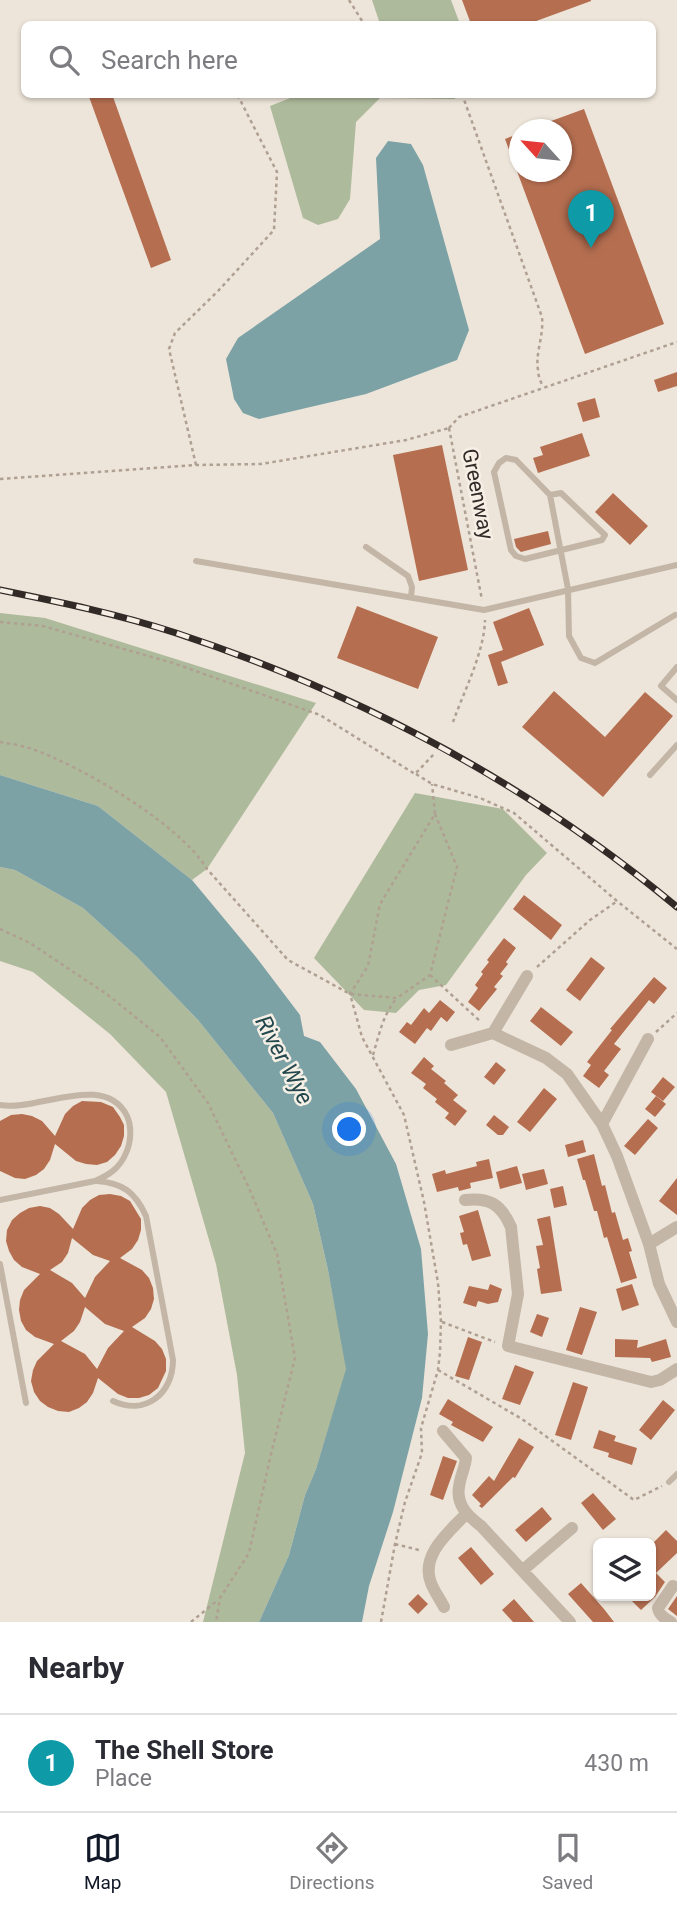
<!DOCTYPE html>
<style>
body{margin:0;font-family:Roboto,sans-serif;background:#f7f7f7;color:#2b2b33}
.controls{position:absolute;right:21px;bottom:21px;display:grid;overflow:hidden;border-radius:10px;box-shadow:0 2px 5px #0004}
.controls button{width:63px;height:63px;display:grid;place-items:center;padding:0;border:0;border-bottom:2px solid #e1e1e2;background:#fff;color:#2b2b33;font:35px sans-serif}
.compass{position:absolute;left:509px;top:119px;width:63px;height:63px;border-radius:50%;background:#fff;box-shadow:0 2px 5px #0004;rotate:297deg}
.you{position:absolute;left:350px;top:1130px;width:24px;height:24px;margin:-18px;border:5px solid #fff;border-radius:50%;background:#1a73e8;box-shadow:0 0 0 10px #1a73e833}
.badge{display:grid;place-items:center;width:46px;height:46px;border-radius:50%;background:#111827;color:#fff;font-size:23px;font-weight:700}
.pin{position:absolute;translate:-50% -58px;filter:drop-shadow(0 2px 4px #0008)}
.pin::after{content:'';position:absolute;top:37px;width:24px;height:21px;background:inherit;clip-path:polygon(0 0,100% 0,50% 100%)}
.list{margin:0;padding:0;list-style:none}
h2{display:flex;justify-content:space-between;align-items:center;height:91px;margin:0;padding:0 28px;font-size:30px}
h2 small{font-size:23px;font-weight:400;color:#7c7c81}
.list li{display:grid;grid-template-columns:46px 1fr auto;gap:21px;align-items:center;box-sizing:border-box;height:98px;padding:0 28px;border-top:2px solid #e1e1e2}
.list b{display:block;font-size:26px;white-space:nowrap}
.list p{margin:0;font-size:23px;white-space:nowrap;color:#7c7c81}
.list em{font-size:23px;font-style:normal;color:#7c7c81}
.icon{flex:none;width:38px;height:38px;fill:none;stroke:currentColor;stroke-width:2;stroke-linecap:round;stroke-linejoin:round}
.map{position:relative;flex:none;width:677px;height:1622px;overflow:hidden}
.search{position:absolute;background:#fff;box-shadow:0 2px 5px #0004;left:21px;right:21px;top:21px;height:77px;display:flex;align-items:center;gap:18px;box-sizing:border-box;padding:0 24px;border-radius:10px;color:#7c7c81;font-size:26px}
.sheet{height:189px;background:#fff}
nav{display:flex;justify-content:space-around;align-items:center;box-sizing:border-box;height:98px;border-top:2px solid #e1e1e2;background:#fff;font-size:19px;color:#7c7c81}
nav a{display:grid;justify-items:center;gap:4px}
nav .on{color:#111827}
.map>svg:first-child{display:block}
.green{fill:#aeba9c}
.water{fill:#7ca2a6}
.building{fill:#b56e50;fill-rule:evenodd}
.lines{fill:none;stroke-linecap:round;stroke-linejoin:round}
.path{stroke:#afa092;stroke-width:2.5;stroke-dasharray:3.5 3.5;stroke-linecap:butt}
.lane{stroke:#c3b6a7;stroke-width:6}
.street{stroke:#c3b6a7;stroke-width:12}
.rail-casing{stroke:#312a27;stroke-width:7}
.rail{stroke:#f6efe5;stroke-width:4.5;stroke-dasharray:13;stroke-linecap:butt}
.labels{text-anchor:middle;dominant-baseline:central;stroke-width:5;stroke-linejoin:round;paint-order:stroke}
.street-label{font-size:21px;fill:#312a27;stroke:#f6efe5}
.water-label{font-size:23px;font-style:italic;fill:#22474d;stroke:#f6efe5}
</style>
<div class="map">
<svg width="677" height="1622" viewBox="0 0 677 1622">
<rect width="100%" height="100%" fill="#ede5d9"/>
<path class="green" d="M372 0H451L460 24H380Z
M298 95 454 94 455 99 380 98 356 122 350 199 338 219 318 225 303 218 270 106Z
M0 613 45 618 316 703 207 869 192 880 98 806 0 775Z
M415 793 503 809 547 853 526 875 446 985 419 990 396 1013 364 1010 314 958Z
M0 867 15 870 83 908 136 956 198 1020 273 1113 313 1204 328 1270 347 1369 316 1469 305 1495 289 1555 259 1622H203L245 1453 237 1375 216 1264 166 1092 110 1034 33 972 0 961Z"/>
<path class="water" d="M388 141 411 144 423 165 469 330 457 360 366 394 259 419 243 413 234 399 226 359 238 338 380 239 376 158Z
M0 775 98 806 192 880 256 957 300 1015 304 1036 320 1042 356 1089 396 1164 421 1249 428 1334 422 1398 393 1512 369 1586 362 1622H259L289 1555 305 1495 316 1469 346 1369 328 1270 313 1204 273 1113 198 1020 136 956 83 908 15 870 0 867Z"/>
<path class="building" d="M462 0H591V1L528 24H471Z
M88 94H112L171 260 151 268Z
M584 109 664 324 585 354 505 139 520 133V172H562V130L532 128Z
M677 372V386L658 392 654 380Z
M595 398 600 417 583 422 577 403Z
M582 433 590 456 538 473 533 458 543 455 540 447Z
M442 445 468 570 419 581 393 455Z
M613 493 648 526 630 545 595 512Z
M548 531 551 544 521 552 516 547 514 539Z
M357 606 438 637 418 689 337 658Z
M529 608 544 645 501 662 508 683 498 686 488 655 503 650 493 622Z
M554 691 605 737 645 692 673 716 603 797 522 727Z
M524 895 562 925 551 940 513 909Z
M504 938 516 948 506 962 508 964 500 974 503 976 494 987 497 989 479 1011 468 1002 478 988 475 985 483 974 481 972 489 962 487 960Z
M591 957 605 968 580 1001 566 990Z
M654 977 667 988 654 1004 649 1000 614 1044 621 1049 604 1071 609 1075 599 1088 583 1076 591 1065 587 1062 612 1030 610 1029Z
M440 1000 455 1012 447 1022 441 1017 431 1031 427 1028 415 1044 399 1032 407 1022 411 1025 424 1008 429 1013Z
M541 1007 573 1032 561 1046 530 1021Z
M424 1057 434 1066 431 1069 446 1081 444 1083 458 1095 453 1100 467 1111 455 1126 445 1118 449 1113 435 1102 437 1099 423 1088 426 1084 411 1073Z
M496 1062 506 1070 494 1085 484 1077Z
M663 1077 675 1087 663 1101 651 1092Z
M544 1088 557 1099 530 1132 517 1122Z
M656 1096 666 1104 655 1117 645 1109Z
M82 1101 101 1102 113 1107 120 1117 124 1125V1136L121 1146 115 1155 107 1162 97 1165 86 1164 76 1161 55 1144 50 1160 44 1169 36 1175 25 1179 15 1178 0 1171V1121L11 1115 22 1114 32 1116 42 1121 55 1136 65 1114 73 1106Z
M494 1115 509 1127 503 1135H498L486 1125Z
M648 1119 658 1128 635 1155 624 1146Z
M583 1140 586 1152 568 1157 565 1145Z
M594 1154 602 1186 605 1185 612 1213 615 1212 623 1240 628 1238 632 1251 629 1252 637 1278 621 1283 607 1237 604 1238 597 1211H594L585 1180H583L577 1159Z
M489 1159 493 1178 470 1183 471 1188 459 1191 458 1187 437 1192 432 1174 445 1170 446 1174 477 1166 476 1162Z
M517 1166 522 1183 500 1189 496 1172Z
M544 1169 548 1184 526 1190 522 1174Z
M677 1178V1215L659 1201Z
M563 1186 567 1205 554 1208 550 1189Z
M110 1194 121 1196 130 1201 141 1219V1230L138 1240 132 1249 120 1258 142 1270 149 1278 153 1288 154 1299 151 1309 145 1318 132 1327 155 1341 162 1349 166 1359V1371L158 1388 149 1395 139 1398H128L118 1394 98 1378 93 1393 87 1402 79 1408 69 1412 58 1411 48 1407 40 1401 34 1392 31 1381 33 1370 37 1361 54 1344 35 1337 26 1330 21 1321 19 1310 20 1300 24 1290 40 1274 22 1267 14 1260 9 1251 6 1241 7 1230 12 1220 20 1213 29 1208 40 1206 50 1208 59 1214 73 1229 82 1208 90 1200 99 1195ZM72 1238 93 1255 110 1261 95 1277 85 1298 72 1283 50 1270 62 1262 68 1253ZM85 1307 105 1324 124 1331 108 1348 97 1369 85 1354 61 1341 74 1331 80 1322Z
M478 1210 491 1256 472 1261 467 1244 463 1245 460 1233 464 1232 459 1216Z
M550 1216 562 1291 541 1294 537 1269 540 1268 536 1246 543 1245 537 1219Z
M490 1284 502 1289 498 1302 488 1304 478 1301 476 1307 463 1303 469 1286 488 1290Z
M632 1284 639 1305 622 1311 616 1289Z
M580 1307 597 1312 582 1355 566 1350Z
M537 1314 549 1318 542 1337 530 1332Z
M468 1337 482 1342 469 1380 455 1376Z
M615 1339 638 1340 637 1348 666 1339 671 1357 652 1362 650 1358 615 1357Z
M515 1365 534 1372 520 1405 502 1399Z
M573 1382 588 1387 571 1440 555 1435Z
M448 1399 493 1427 483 1442 451 1425 453 1422 439 1414Z
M663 1400 675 1410 651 1440 639 1430Z
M599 1430 616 1436 614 1441 637 1448 632 1465 608 1457 609 1453 593 1448Z
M519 1438 534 1447 515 1478 513 1477 482 1508 479 1506 481 1504 472 1495 489 1476 494 1481Z
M443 1456 457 1461 443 1500 430 1495Z
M593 1493 616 1519 603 1530 581 1503Z
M542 1507 552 1519 526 1542 515 1530Z
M666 1530 677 1541V1553L656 1573 665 1582 655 1597 641 1610 627 1596H654L651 1593V1545Z
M471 1547 494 1574 481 1585 458 1558Z
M581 1583 604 1609 614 1622H593L568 1594Z
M418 1594 428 1604 418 1614 408 1604Z
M677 1596V1616L668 1609Z
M514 1599 534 1622H513L502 1610Z"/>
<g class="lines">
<path class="path" d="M349 0 364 24
M462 94 542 317C544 336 535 353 538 370 538 376 541 382 543 387
M449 428 482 600
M449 428 459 417 677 342
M196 465 169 349 175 333 218 291 274 230 277 172 237 94
M0 479 196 465 261 464 406 440 449 428
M0 622 43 626 173 663 320 715 415 774 435 753
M453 722C464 691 484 653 485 620
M0 742C10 744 22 745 32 749 81 766 180 824 207 869L288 960 350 994 397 998 430 975 457 867 435 814
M416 774 432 784 480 798 514 813 617 901 677 949
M0 929 30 943 108 995 160 1037 208 1103 249 1188 277 1254 295 1358 270 1458 249 1553 220 1598 216 1622
M537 967 590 920 616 902
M430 975 481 1022
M656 1032 677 1013
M373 1055C379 1035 383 1014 397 998
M442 1322 495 1342
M438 1370 522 1419 634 1500 662 1486
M395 1544 419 1550
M191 1622 218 1600
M381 1622 395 1544 405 1502 422 1453 421 1428 438 1370 440 1352 441 1322 438 1283 424 1202 404 1115 362 1037 350 994 368 966 380 904 435 814 432 784"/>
<path class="lane" d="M506 458 516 460 550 495 561 493 605 535 602 540 525 559 516 556 511 550 494 472 499 463Z
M550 495 568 589 569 636 581 658 595 663 675 615
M366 547 408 576 412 587 411 597
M196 561 484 610 677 565
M677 667 661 686 677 700
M650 775 677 745
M0 1105C36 1112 105 1071 127 1116 132 1127 131 1142 126 1153 120 1168 109 1175 95 1181L0 1200
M97 1181C123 1183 135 1192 146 1216L173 1360C173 1394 145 1416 113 1401
M0 1264 26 1403
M669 1482 677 1474"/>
<path class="street" d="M493 1033 546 1058 567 1074 602 1124 617 1156 649 1244 659 1284 677 1322
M451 1045 493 1033 527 976
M602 1124 648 1039
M465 1200C489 1197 501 1204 511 1227L518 1294 508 1346 651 1382 660 1380 677 1369
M649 1244 677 1227
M443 1431 466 1458C465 1468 460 1477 459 1487 456 1505 468 1516 481 1526L570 1622
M523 1570 572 1528
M444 1607C440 1599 434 1591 431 1583 420 1555 449 1532 466 1514
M671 1622C665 1619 659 1615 658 1608L673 1586"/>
<g class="rail-casing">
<path id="rail" d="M0 590C59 602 118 614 176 633 358 693 529 784 677 907"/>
</g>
<use href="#rail" class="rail"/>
</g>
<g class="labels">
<g class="street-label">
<text transform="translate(478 494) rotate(79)">Greenway</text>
</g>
<g class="water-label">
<text transform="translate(284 1060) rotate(62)">River Wye</text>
</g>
</g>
</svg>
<div class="controls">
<button><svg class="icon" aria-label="layers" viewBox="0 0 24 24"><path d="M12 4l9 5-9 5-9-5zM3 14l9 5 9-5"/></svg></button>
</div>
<svg class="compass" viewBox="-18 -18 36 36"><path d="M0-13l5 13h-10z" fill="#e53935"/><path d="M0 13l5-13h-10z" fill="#7c7c81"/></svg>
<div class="you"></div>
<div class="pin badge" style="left:591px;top:248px;background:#0f9aa8">1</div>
<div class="search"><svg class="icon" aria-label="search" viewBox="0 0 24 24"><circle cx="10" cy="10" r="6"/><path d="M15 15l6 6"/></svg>Search here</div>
</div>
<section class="sheet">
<h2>Nearby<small></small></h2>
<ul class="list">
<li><span class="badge" style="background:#0f9aa8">1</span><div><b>The Shell Store</b><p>Place</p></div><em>430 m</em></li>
</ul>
</section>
<nav>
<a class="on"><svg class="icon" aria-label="map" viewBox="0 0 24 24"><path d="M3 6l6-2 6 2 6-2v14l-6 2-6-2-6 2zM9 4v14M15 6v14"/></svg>Map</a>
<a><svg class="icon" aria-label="directions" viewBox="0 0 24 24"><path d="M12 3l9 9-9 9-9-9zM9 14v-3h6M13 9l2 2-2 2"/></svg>Directions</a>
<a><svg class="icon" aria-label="saved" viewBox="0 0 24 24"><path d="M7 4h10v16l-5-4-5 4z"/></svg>Saved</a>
</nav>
